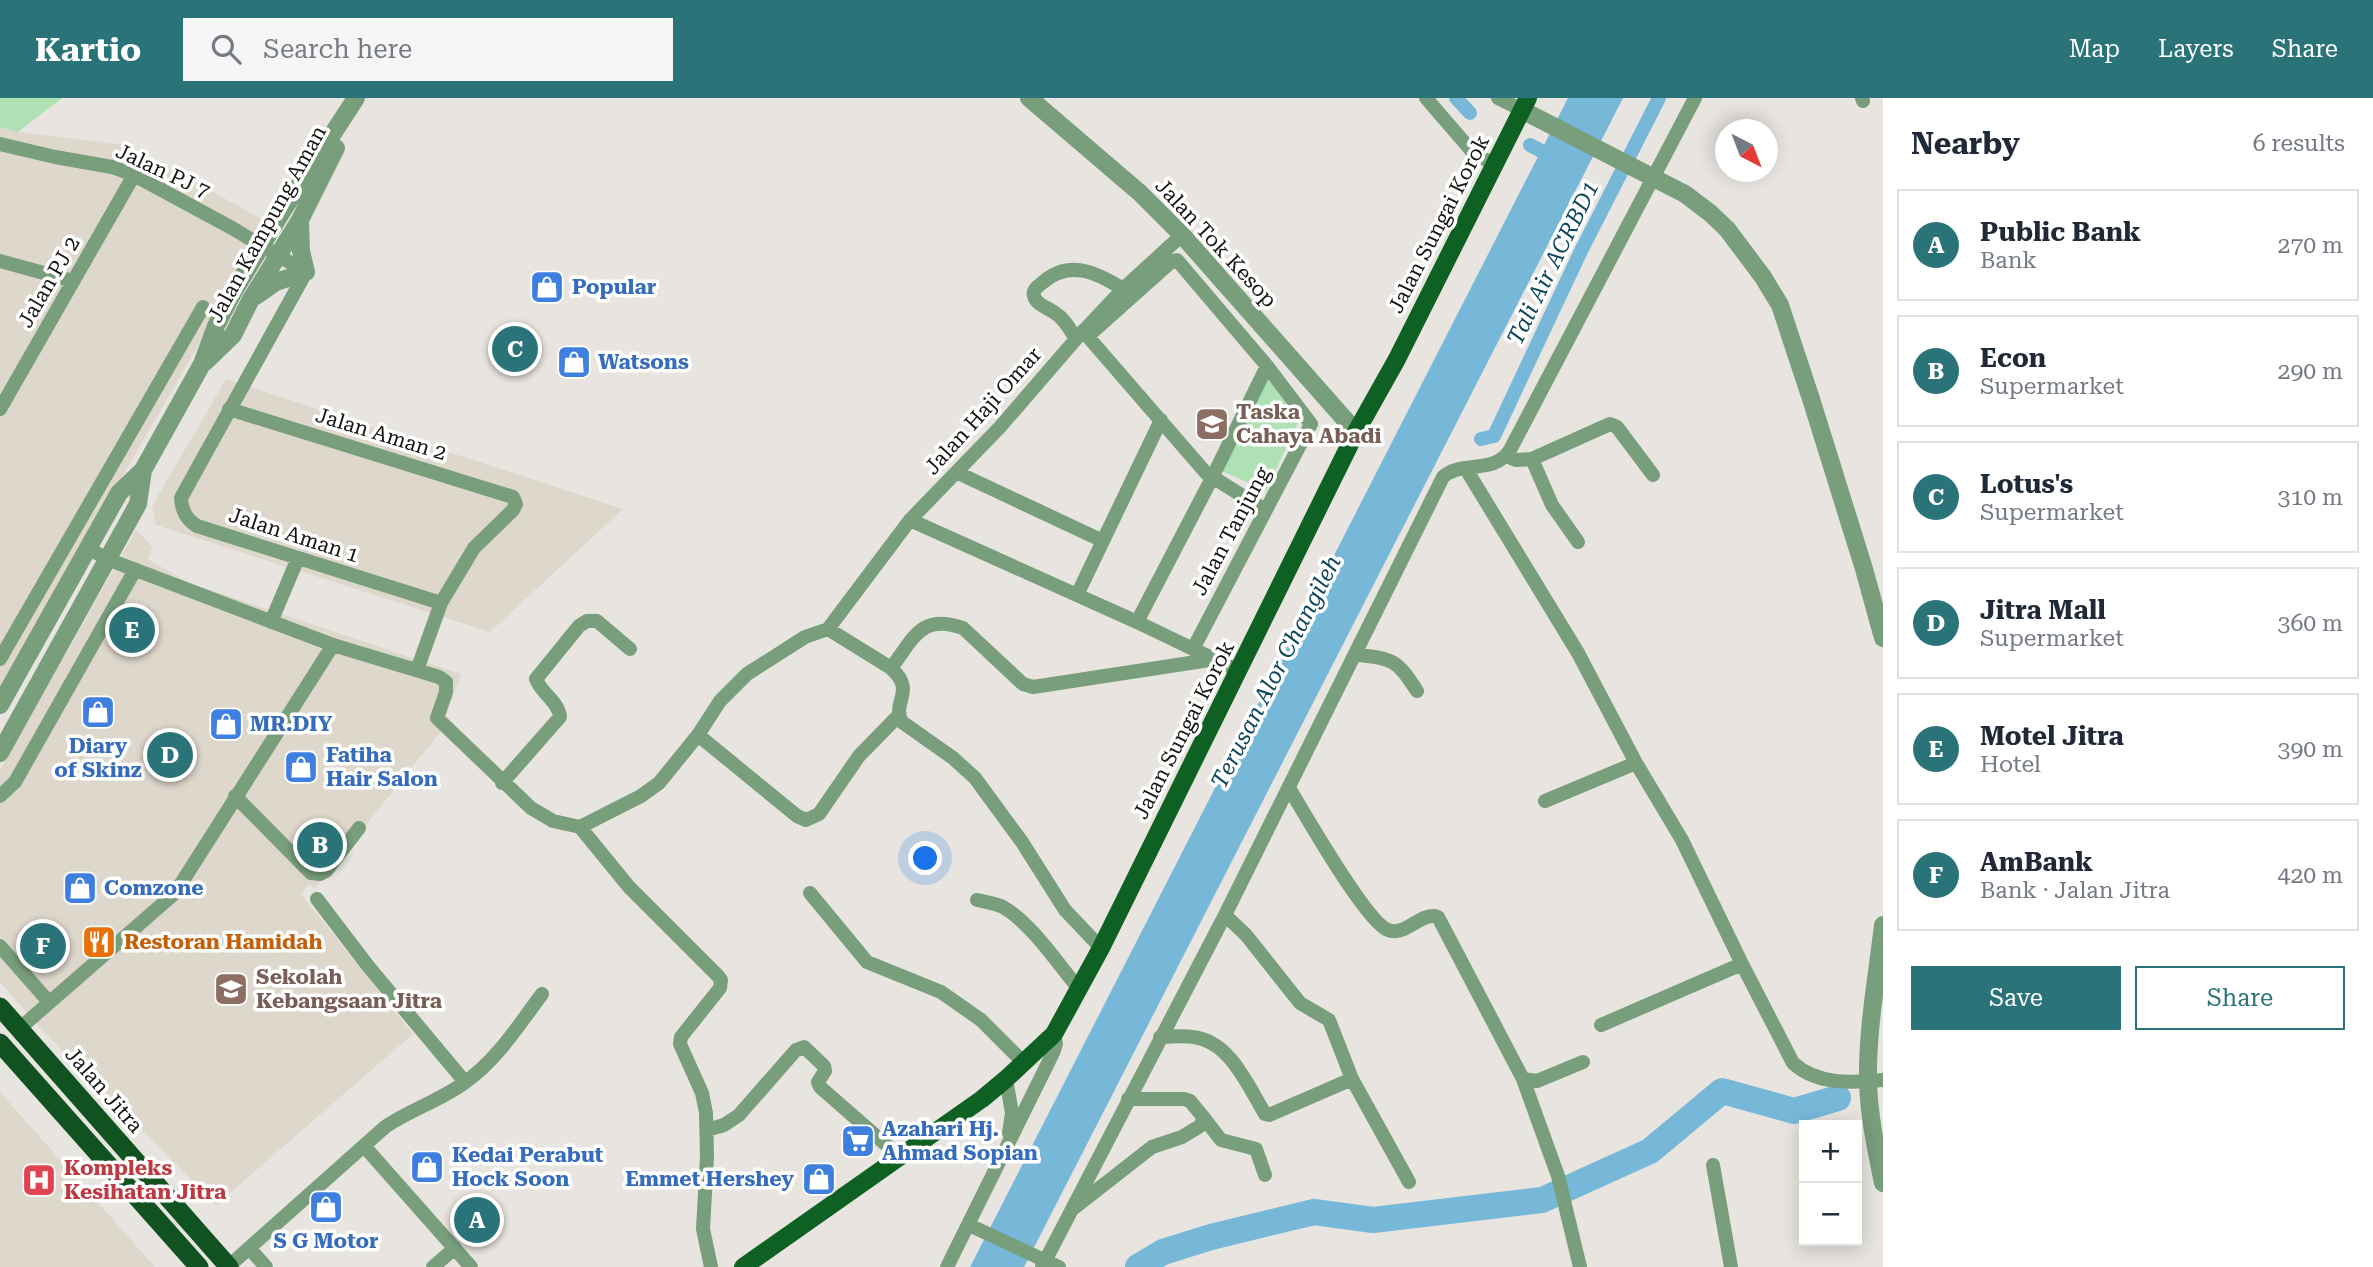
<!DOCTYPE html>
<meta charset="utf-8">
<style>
body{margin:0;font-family:"Roboto Serif",serif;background:#f6f6f7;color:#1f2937}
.controls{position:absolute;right:21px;bottom:21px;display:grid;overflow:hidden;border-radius:0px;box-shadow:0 4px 18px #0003}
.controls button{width:63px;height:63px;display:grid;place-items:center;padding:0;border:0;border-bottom:2px solid #e0e1e3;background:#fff;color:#1f2937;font:35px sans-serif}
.compass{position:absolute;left:1715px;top:21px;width:63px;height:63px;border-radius:50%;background:#fff;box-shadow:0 4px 18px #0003;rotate:138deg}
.you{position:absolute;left:926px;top:761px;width:24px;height:24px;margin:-18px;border:5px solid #fff;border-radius:50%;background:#1a73e8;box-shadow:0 0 0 10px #1a73e833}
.badge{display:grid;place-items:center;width:46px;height:46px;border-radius:50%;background:#2a7479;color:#fff;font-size:23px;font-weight:700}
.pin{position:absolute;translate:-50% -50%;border:4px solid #fff;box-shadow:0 2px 7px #0006}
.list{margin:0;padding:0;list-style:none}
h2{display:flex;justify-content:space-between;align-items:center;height:91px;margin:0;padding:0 28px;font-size:30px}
h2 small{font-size:23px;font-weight:400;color:#747a83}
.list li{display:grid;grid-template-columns:46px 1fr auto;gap:21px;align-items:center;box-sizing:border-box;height:112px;margin:0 14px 14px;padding:0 14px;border:2px solid #e0e1e3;border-radius:0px}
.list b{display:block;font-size:26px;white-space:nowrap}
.list p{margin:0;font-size:23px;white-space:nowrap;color:#747a83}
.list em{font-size:23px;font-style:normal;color:#747a83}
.actions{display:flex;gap:14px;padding:21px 28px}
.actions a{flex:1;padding:16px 0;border:2px solid #2a7479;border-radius:0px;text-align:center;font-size:24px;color:#2a7479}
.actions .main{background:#2a7479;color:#fff}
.icon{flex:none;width:38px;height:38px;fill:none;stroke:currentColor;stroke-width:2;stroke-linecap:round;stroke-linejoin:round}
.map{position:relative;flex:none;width:1883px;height:1169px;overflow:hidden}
header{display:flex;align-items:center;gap:42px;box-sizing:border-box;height:98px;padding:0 35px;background:#2a7479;color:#fff}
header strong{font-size:33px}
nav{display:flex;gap:38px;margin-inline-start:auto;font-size:24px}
.search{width:490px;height:63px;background:#f6f6f7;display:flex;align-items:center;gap:18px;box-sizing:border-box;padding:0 24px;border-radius:0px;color:#747a83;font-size:26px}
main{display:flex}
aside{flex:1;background:#fff}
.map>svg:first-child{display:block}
.built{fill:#ded7cc}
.green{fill:#aee1b4}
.water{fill:#77b8d9}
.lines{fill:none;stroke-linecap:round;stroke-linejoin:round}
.canal{stroke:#77b8d9;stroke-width:14}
.river{stroke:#77b8d9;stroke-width:26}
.minor{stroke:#799e7c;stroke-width:14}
.tertiary{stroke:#799e7c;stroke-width:18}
.primary{stroke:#0e6023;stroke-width:18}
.trunk{stroke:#105220;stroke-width:19}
.labels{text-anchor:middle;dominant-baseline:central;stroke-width:7;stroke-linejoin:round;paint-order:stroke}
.street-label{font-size:21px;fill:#151412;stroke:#fff}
.shop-label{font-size:21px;font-weight:bold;fill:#366cbe;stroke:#fff;text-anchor:start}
.education-label{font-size:21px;font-weight:bold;fill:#785e54;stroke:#fff;text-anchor:start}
.food-label{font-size:21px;font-weight:bold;fill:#c56008;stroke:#fff;text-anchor:start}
.health-label{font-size:21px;font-weight:bold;fill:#be3a42;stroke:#fff;text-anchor:start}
.water-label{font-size:23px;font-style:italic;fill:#0f465d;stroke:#fff}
</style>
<header>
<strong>Kartio</strong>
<div class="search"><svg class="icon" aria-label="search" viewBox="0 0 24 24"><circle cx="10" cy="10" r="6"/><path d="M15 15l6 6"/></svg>Search here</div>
<nav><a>Map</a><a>Layers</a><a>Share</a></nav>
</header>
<main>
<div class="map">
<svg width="1883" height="1169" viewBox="0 0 1883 1169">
<rect width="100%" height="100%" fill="#e8e5e0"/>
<path class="built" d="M0 29 18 34 127 47 269 125 0 590Z
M226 281 623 411 490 534 156 427 152 408Z
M136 432 153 449 148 461 189 485 461 576 441 633 315 791 309 786 301 796 413 936 216 1107 40 930 0 884V672Z
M0 994 155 1169H0Z"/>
<path class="green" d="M0 0H62L18 34 0 29Z
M1268 275 1300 320 1266 393 1222 373Z"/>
<path class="water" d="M1568 0H1623L1024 1169H970Z"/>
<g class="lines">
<path class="canal" d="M1456 0 1470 15
M1530 47 1558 62
M1481 341 1494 338 1580 155 1659 0"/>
<path class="river" d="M1138 1169 1163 1154 1211 1139 1314 1114 1373 1122 1542 1102 1650 1053 1722 993 1794 1013 1838 1000"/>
<path class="minor" d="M1426 0 1476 58 1495 65
M1498 0 1522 12
M1862 0 1863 3
M0 46 55 59 112 69 134 77 232 130 306 174 181 400C182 413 186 421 197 428L441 505 417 572
M0 163 73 183
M1083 233 1206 375 1265 412
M1088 238 1172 163 1177 162 1267 268 1212 380 1137 524
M1076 241C1070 232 1065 221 1055 215 1049 210 1036 207 1034 198 1032 192 1038 188 1042 185 1069 161 1096 174 1123 191
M0 311 134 77
M229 311 513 399 516 406 513 412 474 450 441 505
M1506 358 1516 362 1532 361 1610 326 1617 329 1653 377
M1532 361 1552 407 1578 444
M1466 371 1578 555 1636 665 1682 742 1742 866 1601 927
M958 375 1103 443
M910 422 1137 524 1239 573
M88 450 107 461 333 547 439 579 446 584V594L437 620 531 710 553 723 580 729 629 789 718 878 721 882 720 890 681 939 680 946 702 995 706 1015 707 1059 703 1131 711 1169
M1077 497 1161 322
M271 524 298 460
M828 531 910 422 1000 329 1076 241 1123 191 1182 137
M1193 551 1311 326 1267 268
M1356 557C1393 560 1397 562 1417 593
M0 561 203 209
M891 570C914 540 921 515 963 530L1023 586 1033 589 1216 561
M698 637 797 718 806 722 819 716 859 658 899 617
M502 685 560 619C559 604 541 595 536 581L579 528 587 523H597L630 551
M1289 690C1305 716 1366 824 1388 832 1406 839 1421 813 1438 819L1523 981 1537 983 1583 964
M0 698 15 684 135 472
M235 698 311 775 320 776 326 773 359 730
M1545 703 1636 665
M580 729 641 698 659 685 698 637 720 603 747 576 805 539 828 531 891 570C917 594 891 603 902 624L953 660 975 680 1022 744 1065 812 1101 850
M810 795 867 864 941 894 981 922 1024 965
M317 801 368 868 465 984
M977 802C986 804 995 805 1003 809 1031 825 1058 866 1079 891
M1225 817 1246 837 1300 905 1329 922 1352 981
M0 848 49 904
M1742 866 1793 965C1817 987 1852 985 1883 982
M19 931 175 795 333 547
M1160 939C1171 939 1183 937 1193 939 1230 943 1248 988 1265 1016L1269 1017 1352 981 1409 1084
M1006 981 1012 1015 1009 1035
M1523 981 1558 1078 1580 1169
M1204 1020 1221 1042 1256 1051 1265 1077
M707 1032 724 1027 739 1017 796 952 804 949 824 968 825 973 818 984 820 989 899 1058
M364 1048 471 1169
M1713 1067 1731 1169
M1074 1110 1152 1049 1182 1039 1200 1028 1204 1020 1190 1003 1184 1001H1128
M969 1127 1059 1169
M249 1150 266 1169
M229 1168 385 1029C410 1012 439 1003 464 985 497 962 518 928 542 896
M433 1169 455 1150
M947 1169 1053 955 1056 946 1054 936
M1042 1169 1225 817 1443 379C1462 362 1494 377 1510 352L1695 0"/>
<path class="tertiary" d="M1029 0 1140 95 1182 137 1356 334
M1522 12 1685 96 1710 115 1727 131 1763 179 1780 207 1812 304 1864 471 1883 540
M256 198 276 184 306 174 301 153 300 123
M205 264 233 237 250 203 300 122 336 50
M0 607 119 395 143 372 202 266 216 228 234 193 283 112 356 0
M0 655 138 406 143 372
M1883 827C1877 879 1867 932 1868 984 1869 1018 1876 1051 1883 1085"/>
<path class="primary" d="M743 1169 982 1001 1006 981 1054 936 1101 850 1356 334 1397 261 1528 0"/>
<path class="trunk" d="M0 909 229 1169
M0 945 199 1169"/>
</g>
<defs>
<g id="shop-square" transform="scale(1.75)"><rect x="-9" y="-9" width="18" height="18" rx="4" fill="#3f7fe0" stroke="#fff"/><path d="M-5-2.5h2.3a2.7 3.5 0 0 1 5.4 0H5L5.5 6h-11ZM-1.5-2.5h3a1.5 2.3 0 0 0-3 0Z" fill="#fff"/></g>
<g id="school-square" transform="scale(1.75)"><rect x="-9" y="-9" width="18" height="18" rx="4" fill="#8d6e63" stroke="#fff"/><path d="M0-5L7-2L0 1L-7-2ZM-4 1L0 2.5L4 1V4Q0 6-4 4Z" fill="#fff"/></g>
<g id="restaurant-square" transform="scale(1.75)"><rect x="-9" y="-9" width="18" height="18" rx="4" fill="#e8710a" stroke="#fff"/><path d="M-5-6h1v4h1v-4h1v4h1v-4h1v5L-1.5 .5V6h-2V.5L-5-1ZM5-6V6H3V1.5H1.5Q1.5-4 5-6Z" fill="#fff"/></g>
<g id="supermarket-square" transform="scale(1.75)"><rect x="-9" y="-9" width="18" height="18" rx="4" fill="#3f7fe0" stroke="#fff"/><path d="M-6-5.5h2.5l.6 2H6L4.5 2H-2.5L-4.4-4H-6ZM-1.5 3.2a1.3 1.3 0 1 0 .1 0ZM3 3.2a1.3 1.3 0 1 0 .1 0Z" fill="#fff"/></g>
<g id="hospital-square" transform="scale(1.75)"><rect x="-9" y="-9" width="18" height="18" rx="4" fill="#e0444e" stroke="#fff"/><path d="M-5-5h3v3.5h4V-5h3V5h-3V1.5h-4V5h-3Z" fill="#fff"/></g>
</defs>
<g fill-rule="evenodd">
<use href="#shop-square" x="547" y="189"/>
<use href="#shop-square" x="574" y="264"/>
<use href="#school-square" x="1212" y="326"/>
<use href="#shop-square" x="98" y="614"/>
<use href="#shop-square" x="226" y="626"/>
<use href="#shop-square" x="301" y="669"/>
<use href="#shop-square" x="80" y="790"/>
<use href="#restaurant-square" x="99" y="844"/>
<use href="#school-square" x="231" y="891"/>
<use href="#supermarket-square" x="858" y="1043"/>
<use href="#shop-square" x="427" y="1069"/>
<use href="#shop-square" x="819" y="1081"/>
<use href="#hospital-square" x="39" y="1082"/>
<use href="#shop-square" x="326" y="1109"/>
</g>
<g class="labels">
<g class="street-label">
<text transform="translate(163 73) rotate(25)">Jalan PJ 7</text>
<text transform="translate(267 126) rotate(-61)">Jalan Kampung Aman</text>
<text transform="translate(1439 126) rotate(-63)">Jalan Sungai Korok</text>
<text transform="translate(1216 145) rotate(47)">Jalan Tok Kesop</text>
<text transform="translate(49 184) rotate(-60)">Jalan PJ 2</text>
<text transform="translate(983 313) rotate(-48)">Jalan Haji Omar</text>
<text transform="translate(381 336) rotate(17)">Jalan Aman 2</text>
<text transform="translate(1231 433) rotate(-62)">Jalan Tanjung</text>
<text transform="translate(294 437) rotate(18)">Jalan Aman 1</text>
<text transform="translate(1184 632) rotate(-63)">Jalan Sungai Korok</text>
<text transform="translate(104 992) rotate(49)">Jalan Jitra</text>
</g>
<g class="shop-label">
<text x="572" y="189">Popular</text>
<text x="598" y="264">Watsons</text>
<text x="250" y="626">MR.DIY</text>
<text x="98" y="648" text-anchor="middle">Diary<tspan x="98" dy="24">of Skinz</tspan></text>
<text x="326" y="657">Fatiha<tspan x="326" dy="24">Hair Salon</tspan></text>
<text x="104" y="790">Comzone</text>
<text x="882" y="1031">Azahari Hj.<tspan x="882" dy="24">Ahmad Sopian</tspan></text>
<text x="452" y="1057">Kedai Perabut<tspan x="452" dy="24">Hock Soon</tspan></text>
<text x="794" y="1081" text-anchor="end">Emmet Hershey</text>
<text x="326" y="1143" text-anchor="middle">S G Motor</text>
</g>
<g class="education-label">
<text x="1236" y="314">Taska<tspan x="1236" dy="24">Cahaya Abadi</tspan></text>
<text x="256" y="879">Sekolah<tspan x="256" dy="24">Kebangsaan Jitra</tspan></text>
</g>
<g class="food-label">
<text x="124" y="844">Restoran Hamidah</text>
</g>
<g class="health-label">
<text x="64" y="1070">Kompleks<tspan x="64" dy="24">Kesihatan Jitra</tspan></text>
</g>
<g class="water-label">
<text transform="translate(1553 165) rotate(-64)">Tali Air ACRBD1</text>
<text transform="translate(1276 574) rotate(-63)">Terusan Alor Changileh</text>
</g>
</g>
</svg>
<div class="controls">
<button>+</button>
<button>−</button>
</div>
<svg class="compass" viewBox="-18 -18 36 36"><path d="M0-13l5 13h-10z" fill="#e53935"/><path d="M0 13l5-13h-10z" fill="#747a83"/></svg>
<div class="you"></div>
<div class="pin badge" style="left:477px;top:1122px">A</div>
<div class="pin badge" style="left:320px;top:747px">B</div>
<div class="pin badge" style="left:515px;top:251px">C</div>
<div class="pin badge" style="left:170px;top:657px">D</div>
<div class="pin badge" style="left:132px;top:532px">E</div>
<div class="pin badge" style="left:43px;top:848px">F</div>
</div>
<aside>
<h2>Nearby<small>6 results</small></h2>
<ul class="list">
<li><span class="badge">A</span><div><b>Public Bank</b><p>Bank</p></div><em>270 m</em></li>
<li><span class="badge">B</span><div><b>Econ</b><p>Supermarket</p></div><em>290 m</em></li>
<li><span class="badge">C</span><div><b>Lotus's</b><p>Supermarket</p></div><em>310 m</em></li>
<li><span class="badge">D</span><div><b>Jitra Mall</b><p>Supermarket</p></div><em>360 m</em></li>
<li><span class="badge">E</span><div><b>Motel Jitra</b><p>Hotel</p></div><em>390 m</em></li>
<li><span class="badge">F</span><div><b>AmBank</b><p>Bank · Jalan Jitra</p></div><em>420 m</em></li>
</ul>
<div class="actions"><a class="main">Save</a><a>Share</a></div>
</aside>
</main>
